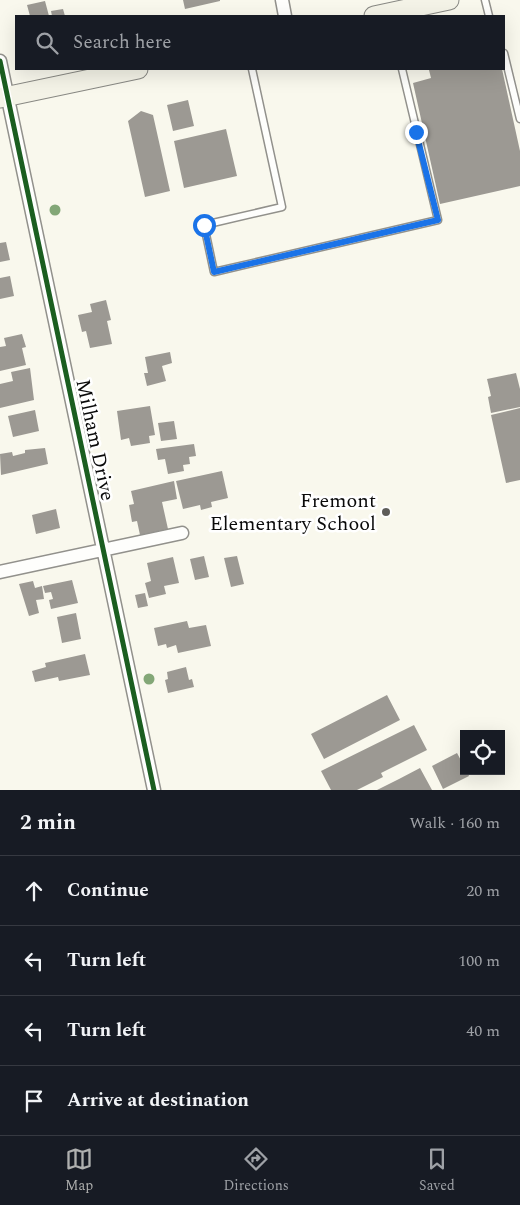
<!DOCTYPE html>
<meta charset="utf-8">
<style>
body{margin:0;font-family:Spectral,serif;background:#20242c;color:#f1f3f6}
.controls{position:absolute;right:15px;bottom:15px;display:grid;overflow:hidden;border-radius:0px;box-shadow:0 5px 20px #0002}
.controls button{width:45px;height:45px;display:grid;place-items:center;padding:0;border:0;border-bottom:1px solid #363941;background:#171b24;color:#f1f3f6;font:25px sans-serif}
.stop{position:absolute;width:15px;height:15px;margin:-11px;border:4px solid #1a73e8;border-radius:50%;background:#fff}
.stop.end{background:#1a73e8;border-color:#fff;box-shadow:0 1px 5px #0008}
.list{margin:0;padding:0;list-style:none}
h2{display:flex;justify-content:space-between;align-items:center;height:65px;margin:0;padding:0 20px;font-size:21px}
h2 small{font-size:16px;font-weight:400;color:#9ea1a6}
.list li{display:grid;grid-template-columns:32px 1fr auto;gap:15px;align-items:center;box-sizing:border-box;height:70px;padding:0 20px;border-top:1px solid #363941}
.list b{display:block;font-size:19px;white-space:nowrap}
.list em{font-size:16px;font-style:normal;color:#9ea1a6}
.icon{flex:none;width:28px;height:28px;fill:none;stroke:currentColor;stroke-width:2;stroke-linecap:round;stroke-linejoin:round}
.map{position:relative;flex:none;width:520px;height:790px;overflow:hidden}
.search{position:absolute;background:#171b24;box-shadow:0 5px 20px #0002;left:15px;right:15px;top:15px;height:55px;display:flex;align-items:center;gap:12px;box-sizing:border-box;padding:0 18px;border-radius:0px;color:#9ea1a6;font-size:19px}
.sheet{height:345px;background:#171b24}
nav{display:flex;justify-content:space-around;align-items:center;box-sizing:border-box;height:70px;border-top:1px solid #363941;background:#171b24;font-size:14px;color:#9ea1a6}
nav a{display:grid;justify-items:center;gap:2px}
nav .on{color:#afb0af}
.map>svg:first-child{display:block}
.building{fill:#9c9993}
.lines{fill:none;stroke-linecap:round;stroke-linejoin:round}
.lane-casing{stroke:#92918c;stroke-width:9}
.street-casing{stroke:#92918c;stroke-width:15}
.secondary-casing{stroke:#888883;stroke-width:21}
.lane{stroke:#fefefc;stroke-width:6}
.street{stroke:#fefefc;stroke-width:12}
.secondary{stroke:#f4f3e7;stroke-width:19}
.cycleway-casing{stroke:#fff;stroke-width:8}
.cycleway{stroke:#1b5e20;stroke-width:5}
.tree{fill:#83a777}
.route{stroke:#1a73e8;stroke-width:6}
.poi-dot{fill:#5e5d59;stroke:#fff;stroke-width:2}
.labels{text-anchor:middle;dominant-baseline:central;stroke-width:5;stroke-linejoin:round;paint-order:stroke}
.street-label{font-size:20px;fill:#0a0a0a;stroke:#fff}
.poi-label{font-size:20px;fill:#0a0a0a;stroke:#fff;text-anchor:end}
</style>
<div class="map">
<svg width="520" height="790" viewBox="0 0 520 790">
<rect width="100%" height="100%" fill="#f9f8ed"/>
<path class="building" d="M183 0H220V1L185 9Z
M45 1 49 16H30L27 5Z
M63 9 65 16H52L51 11Z
M432 69H502L520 151V186L440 204 413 83 431 78 429 70Z
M188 100 194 126 173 131 167 105Z
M141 111 153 115 170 191 145 197 128 121Z
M226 129 237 176 184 188 174 141Z
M6 242 10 260 0 262V243Z
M10 276 14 296 0 299V278Z
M106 300 111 320 107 321 112 344 90 348 86 331 82 332 78 315 92 312 90 304Z
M22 334 26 347 22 348 26 365 0 371V347L6 346 4 338Z
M170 352 172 363 162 366 166 381 147 386 144 373H148L145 357Z
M30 368 34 400 0 408V384L13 381 11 372Z
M516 373 520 389V407L491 413 488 397 491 396 487 379Z
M150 406 155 435 149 436 150 443 131 446 129 438 121 440 117 411Z
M520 408V480L506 483 491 415Z
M35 410 39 431 13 437 8 416Z
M174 421 177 439 161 441 158 423Z
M194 444 196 456 189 457 190 464 183 465 184 471 168 474 165 459 158 460 156 449Z
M45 448 48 464 1 475 0 454 12 452 13 456 25 453V450Z
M222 471 228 498 211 502 212 507 201 510 200 505 183 509 176 481Z
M174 481 177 499 162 502 168 529 140 535 137 521 132 522 129 505 134 504 131 491Z
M56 509 60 528 36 534 32 515Z
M204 556 209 577 195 580 190 559Z
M237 556 244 584 231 587 224 558Z
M173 557 179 583 164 586 166 594 149 598 145 583 151 581 147 563Z
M72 580 78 603 51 609 49 600 53 599 51 592 45 593 43 586Z
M33 581 35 588 42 586 44 599 36 600 39 613 29 616 19 584Z
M145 593 148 606 138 608 135 595Z
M76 613 81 639 62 643 57 617Z
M187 621 189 628 206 625 211 646 178 653 176 645 167 648 166 644 158 646 154 628Z
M85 654 90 675 59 681 58 677 35 682 32 671 46 667 45 663Z
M186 667 189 680 192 679 194 687 168 693 165 680 168 679 167 672Z
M387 695 400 720 324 759 311 734Z
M414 725 427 750 381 773 383 777 357 790H331L321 771Z
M457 753 464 766V771H467L469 776 443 789 432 766Z
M420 768 432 790H377L399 779Z"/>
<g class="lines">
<g class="lane-casing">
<path id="lane" d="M485 0 489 16
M504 53 520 119
M252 69 282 207 204 225 214 272 438 220 402 69"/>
</g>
<g class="street-casing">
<path id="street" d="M282 0 285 16
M0 61 154 790
M0 572 182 533"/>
</g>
<g class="secondary-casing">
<path id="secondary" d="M374 16 449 0
M0 98 138 69"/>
</g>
<use href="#lane" class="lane"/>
<use href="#street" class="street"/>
<use href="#secondary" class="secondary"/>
<g class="cycleway-casing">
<path id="cycleway" d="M0 61 154 790"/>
</g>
<use href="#cycleway" class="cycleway"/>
</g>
<g class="tree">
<circle cx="55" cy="210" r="5.5"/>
<circle cx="149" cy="679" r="5.5"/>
</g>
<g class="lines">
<path class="route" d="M204 225 214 272 438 220 416 132"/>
</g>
<circle class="poi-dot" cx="386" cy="512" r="5"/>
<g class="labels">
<g class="street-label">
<text transform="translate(95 440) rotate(78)">Milham Drive</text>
</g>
<g class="poi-label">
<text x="376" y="501">Fremont<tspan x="376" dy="23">Elementary School</tspan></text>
</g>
</g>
</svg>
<div class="controls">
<button><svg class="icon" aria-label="locate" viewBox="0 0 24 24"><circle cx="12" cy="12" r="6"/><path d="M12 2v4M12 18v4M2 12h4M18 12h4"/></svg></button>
</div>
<div class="stop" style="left:204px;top:225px"></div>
<div class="stop end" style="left:416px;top:132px"></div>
<div class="search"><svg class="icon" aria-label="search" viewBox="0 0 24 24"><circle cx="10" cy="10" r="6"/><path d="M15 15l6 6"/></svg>Search here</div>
</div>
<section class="sheet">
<h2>2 min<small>Walk · 160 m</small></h2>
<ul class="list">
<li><svg class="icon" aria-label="ahead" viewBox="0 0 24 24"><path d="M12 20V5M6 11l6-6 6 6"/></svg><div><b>Continue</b></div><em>20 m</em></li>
<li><svg class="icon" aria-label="left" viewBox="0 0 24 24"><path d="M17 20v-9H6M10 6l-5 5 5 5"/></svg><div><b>Turn left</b></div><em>100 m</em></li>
<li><svg class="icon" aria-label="left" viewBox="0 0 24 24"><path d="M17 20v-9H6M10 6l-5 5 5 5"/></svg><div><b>Turn left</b></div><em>40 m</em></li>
<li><svg class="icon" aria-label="arrive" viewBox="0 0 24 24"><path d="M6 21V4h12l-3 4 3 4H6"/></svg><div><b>Arrive at destination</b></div></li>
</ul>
</section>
<nav>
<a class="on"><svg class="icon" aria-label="map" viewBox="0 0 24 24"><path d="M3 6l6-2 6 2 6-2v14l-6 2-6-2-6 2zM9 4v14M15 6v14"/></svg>Map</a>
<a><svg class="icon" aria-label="directions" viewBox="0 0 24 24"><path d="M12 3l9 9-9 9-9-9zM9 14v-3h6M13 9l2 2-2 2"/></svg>Directions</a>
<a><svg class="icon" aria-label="saved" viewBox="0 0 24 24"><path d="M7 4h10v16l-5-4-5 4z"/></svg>Saved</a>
</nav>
